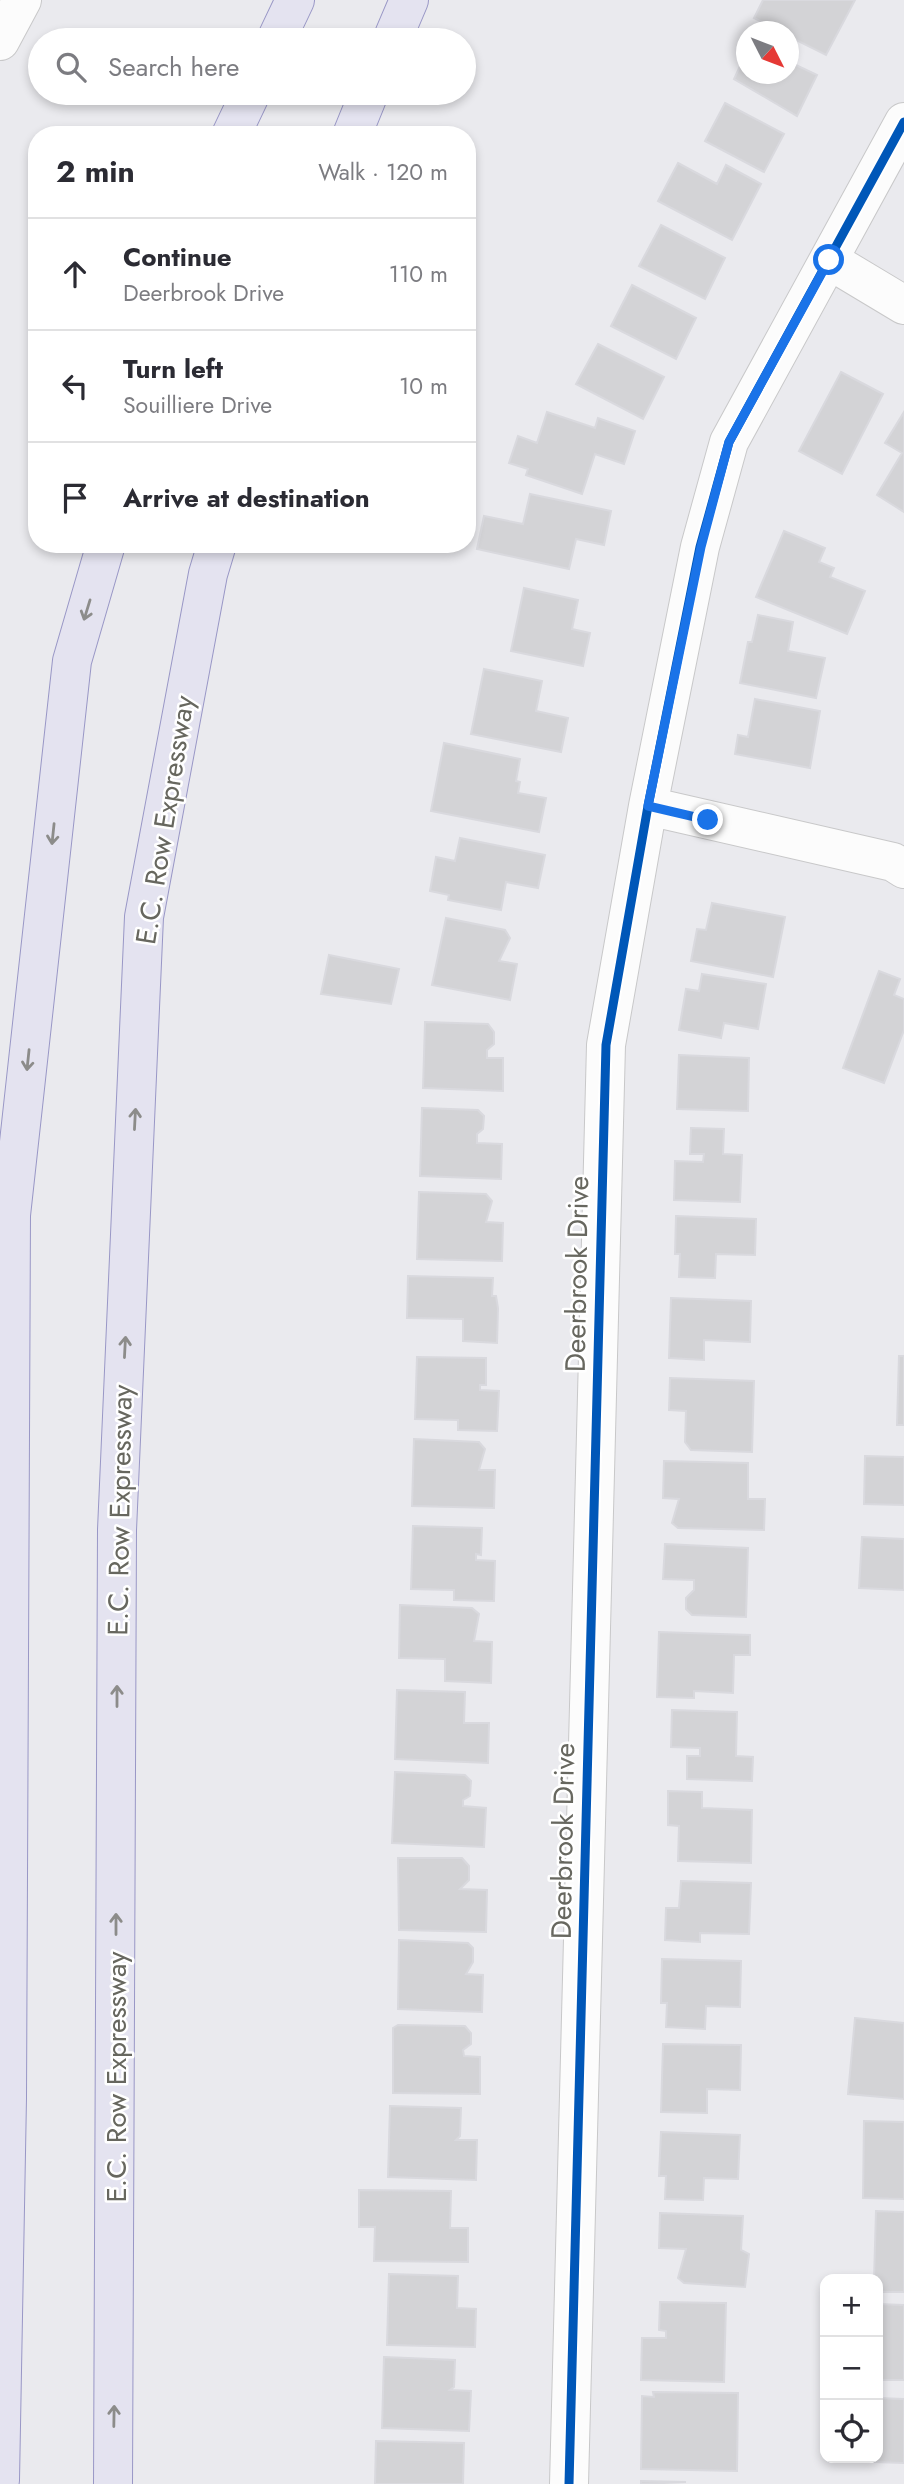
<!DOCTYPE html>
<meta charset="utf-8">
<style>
body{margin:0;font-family:Jost,sans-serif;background:#f2f2f3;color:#2b2b33}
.controls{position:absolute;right:21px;bottom:21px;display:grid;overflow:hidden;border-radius:14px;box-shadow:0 4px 10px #0003}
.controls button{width:63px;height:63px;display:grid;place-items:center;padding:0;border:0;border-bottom:2px solid #e1e1e2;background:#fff;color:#2b2b33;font:35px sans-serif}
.compass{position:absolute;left:736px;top:21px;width:63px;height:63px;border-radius:50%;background:#fff;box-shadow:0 4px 10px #0003;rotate:132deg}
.stop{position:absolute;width:21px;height:21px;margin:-16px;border:5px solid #1a73e8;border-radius:50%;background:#fff}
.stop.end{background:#1a73e8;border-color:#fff;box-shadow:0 2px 7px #0008}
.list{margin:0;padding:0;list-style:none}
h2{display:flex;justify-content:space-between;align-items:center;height:91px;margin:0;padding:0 28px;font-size:30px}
h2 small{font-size:23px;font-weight:400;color:#7c7c81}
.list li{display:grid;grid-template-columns:46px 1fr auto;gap:21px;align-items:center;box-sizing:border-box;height:112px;padding:0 28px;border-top:2px solid #e1e1e2}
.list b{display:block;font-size:26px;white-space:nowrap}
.list p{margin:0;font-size:23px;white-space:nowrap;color:#7c7c81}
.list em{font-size:23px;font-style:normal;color:#7c7c81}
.icon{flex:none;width:38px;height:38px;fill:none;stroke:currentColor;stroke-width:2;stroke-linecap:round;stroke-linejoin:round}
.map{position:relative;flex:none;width:904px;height:2484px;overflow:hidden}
.search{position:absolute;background:#fff;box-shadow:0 4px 10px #0003;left:28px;top:28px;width:448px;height:77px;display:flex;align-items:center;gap:18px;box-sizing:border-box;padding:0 24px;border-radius:38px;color:#7c7c81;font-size:26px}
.panel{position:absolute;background:#fff;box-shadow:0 4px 10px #0003;left:28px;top:126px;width:448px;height:427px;border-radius:28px}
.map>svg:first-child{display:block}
.building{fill:#d3d3d6;stroke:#d9d9de;stroke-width:2}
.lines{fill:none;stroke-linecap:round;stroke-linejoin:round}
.minor-casing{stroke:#c8c8c9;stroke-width:40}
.highway-casing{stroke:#9997c6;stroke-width:40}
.minor{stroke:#fcfcfc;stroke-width:38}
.highway{stroke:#e4e3f0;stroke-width:38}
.cycleway-casing{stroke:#fff;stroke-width:13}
.cycleway{stroke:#0057b8;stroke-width:9}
.oneway{stroke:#8c8c8a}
.route{stroke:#1a73e8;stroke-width:9}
.labels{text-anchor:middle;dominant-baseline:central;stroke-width:5;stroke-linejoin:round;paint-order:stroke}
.street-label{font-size:28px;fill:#67675f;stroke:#fff}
</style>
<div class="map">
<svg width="904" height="2484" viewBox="0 0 904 2484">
<rect width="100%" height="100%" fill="#eaeaee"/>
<path class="building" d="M763 0H855L826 55 788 36V32H781L754 18Z
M746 53V74H788V61L817 75 797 116 734 79Z
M725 103 784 134 764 172 705 141Z
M678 163 717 184 726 165 761 184 732 240 658 201Z
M661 225 725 258 705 299 639 266Z
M632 285 696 318 676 359 611 326Z
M598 344 664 377 643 419 576 384Z
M841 372 883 394 842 474 799 451Z
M547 412 595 428 598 418 635 431 624 464 595 454 582 494 526 475 528 469 509 463 518 436 537 443Z
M904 412V512L877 495 902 453 885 443Z
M530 494 611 511 604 545 576 539 569 569 477 549 484 516 523 524Z
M784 531 825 548 819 562 834 568 830 577 865 591 847 634 756 597Z
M524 588 578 600 572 629 590 633 583 666 511 651Z
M758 615 793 622 788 651 825 658 816 698 740 683 748 642H752Z
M484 669 542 681 536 711 568 718 561 752 471 734Z
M755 699 820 711 810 768 735 754 738 735 748 737Z
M444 743 520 759 516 781 520 782 518 793 546 798 539 832 431 811Z
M460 838 545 855 538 888 506 882 501 910 448 900 449 895 430 891 436 857 455 861Z
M712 903 785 917 773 977 691 961 697 929 706 930Z
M446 918 505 930 510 938 499 961 517 964 510 1000 432 985Z
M329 955 399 969 391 1004 321 994Z
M879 971 900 979 894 995 904 999V1030L884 1083 843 1068Z
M702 974 766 984 758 1029 724 1023 721 1038 679 1030 686 989 699 991Z
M425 1022 488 1024 494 1032V1044L487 1050V1058H503V1091L423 1088Z
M679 1055 749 1058 748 1111 677 1109Z
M422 1108 478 1110 484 1116 483 1129 477 1134V1143L502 1144 501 1179 420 1176Z
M691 1128 724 1129 723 1154 742 1155 740 1202 674 1200 675 1161 703 1162 704 1154H690Z
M419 1192 486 1194 492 1201 486 1222 503 1223 502 1261 417 1259Z
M676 1216 756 1219 755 1255 716 1254 715 1278 679 1277 680 1254H675Z
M408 1276 493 1278 492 1296H496L498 1308 497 1343 463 1341V1319L407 1318Z
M671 1298 751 1301 750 1342 704 1340V1360L669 1358Z
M899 1356H904V1425H897Z
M417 1357 486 1358V1385H480V1390L499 1391 497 1431 458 1430V1420L415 1419Z
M670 1378 754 1381 752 1452 691 1450 685 1442 686 1411 669 1410Z
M414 1439 479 1442 485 1449 479 1470H495L494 1508 412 1506Z
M865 1456 904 1457V1505L864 1504Z
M664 1461 748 1463V1499H765L764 1530 678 1528 672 1523 679 1499 663 1498Z
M413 1526 482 1528 481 1555 476 1554V1560L495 1561 494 1601 454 1600V1590L411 1589Z
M862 1537 904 1539V1590L859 1588Z
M665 1544 748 1548 746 1617 692 1615 686 1609V1598L694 1590V1580L663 1579Z
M400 1605 472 1608 479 1614 474 1641 492 1642 491 1683 445 1681V1659L399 1658Z
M659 1632 750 1635V1655H734L733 1693 694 1691V1698L657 1697Z
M397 1690 465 1692 464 1723H489L488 1763 395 1759Z
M672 1710 737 1712 736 1756 753 1757 752 1781 687 1779V1756H700V1748L671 1747Z
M395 1772 465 1775 471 1781 470 1796 463 1800V1806L486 1808 484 1847 392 1843Z
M668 1791 702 1792V1808L752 1810 751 1863 678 1861 679 1826 668 1825Z
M398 1858H462L469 1866V1880L460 1889 487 1890 486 1932 399 1930Z
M681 1881 751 1883 749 1934 700 1933V1942L665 1940 666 1908H679Z
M399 1940 468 1943 473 1948V1962L466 1974 483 1975 482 2012 398 2009Z
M662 1959 741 1961 740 2007 706 2006 705 2029 666 2027 667 2003H661Z
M855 2018 904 2023V2099L848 2094Z
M398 2025 465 2026 471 2033V2044L463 2050 464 2056 480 2057V2094L393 2093V2028Z
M663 2044 741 2045 740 2090 707 2089V2113L661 2112Z
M390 2106 461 2108 460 2136 456 2140H477L476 2180 388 2177Z
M864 2121 904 2122V2199L863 2198Z
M661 2132 740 2135 738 2179 704 2178 703 2200 665 2199 666 2176H659Z
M359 2190 451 2191 450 2228H468V2262L374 2261 375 2227H359Z
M876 2211 904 2212V2292H878V2279H874Z
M660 2213 743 2216 741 2250 749 2254 745 2287 684 2283 678 2278 686 2249 659 2248Z
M389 2274 458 2276 457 2308 476 2309 475 2347 387 2345Z
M660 2302 726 2303 724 2382 641 2380 642 2338H666V2331L659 2330Z
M878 2304 904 2305V2380H878Z
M384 2357 455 2360 454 2387 450 2390 471 2391 469 2431 382 2428Z
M653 2392 738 2393 737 2471 641 2469 642 2396 654 2397Z
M878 2398 904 2399V2463L874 2462V2458H878Z
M376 2441 464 2443 463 2484H375Z
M641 2481 686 2482 641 2484Z"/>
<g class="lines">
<g class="minor-casing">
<path id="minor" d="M0 41 22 0
M829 260 904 305
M648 806 893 862 904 869
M569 2484 606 1045 648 806 700 547 729 442 904 122"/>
</g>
<g class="highway-casing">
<path id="highway" d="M276 40 295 0
M392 40 409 0
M231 135 251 93
M352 135 369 93
M0 2480 7 2098 11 1215 72 661 106 544
M113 2484 117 1530 144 917 208 574 217 544"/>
</g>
<use href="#minor" class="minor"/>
<use href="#highway" class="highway"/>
<g class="cycleway-casing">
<path id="cycleway" d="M569 2484 606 1045 648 806 700 547 729 442 904 122"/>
</g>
<use href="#cycleway" class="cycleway"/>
</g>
<defs><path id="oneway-shaft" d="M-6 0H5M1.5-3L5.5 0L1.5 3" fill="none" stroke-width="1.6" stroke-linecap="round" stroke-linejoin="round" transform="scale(1.75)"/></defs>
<g class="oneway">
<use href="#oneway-shaft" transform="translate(87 610) rotate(107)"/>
<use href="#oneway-shaft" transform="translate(53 834) rotate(96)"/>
<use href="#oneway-shaft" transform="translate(28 1060) rotate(96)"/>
<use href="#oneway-shaft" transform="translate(135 1119) rotate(-87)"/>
<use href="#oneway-shaft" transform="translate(125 1347) rotate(-87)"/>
<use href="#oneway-shaft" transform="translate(117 1696) rotate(-90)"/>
<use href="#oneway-shaft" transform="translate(116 1924) rotate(-90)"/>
<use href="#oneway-shaft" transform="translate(114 2416) rotate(-89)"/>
</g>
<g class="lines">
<path class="route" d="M708 820 648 806 701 547 729 442 829 260"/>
</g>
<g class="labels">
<g class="street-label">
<text transform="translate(165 820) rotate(-81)">E.C. Row Expressway</text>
<text transform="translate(577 1274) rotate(-89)">Deerbrook Drive</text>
<text transform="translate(120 1510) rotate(-89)">E.C. Row Expressway</text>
<text transform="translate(563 1841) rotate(-89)">Deerbrook Drive</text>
<text transform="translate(116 2077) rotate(-90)">E.C. Row Expressway</text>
</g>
</g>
</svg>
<div class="controls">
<button>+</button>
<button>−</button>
<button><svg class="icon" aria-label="locate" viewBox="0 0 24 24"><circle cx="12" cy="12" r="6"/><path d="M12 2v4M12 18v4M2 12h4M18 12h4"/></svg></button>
</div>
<svg class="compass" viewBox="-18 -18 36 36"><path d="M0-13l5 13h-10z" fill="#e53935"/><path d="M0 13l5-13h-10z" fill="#7c7c81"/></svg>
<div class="stop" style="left:829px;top:260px"></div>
<div class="stop end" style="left:708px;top:820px"></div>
<div class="search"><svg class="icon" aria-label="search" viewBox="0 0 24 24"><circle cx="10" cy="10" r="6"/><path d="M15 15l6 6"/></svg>Search here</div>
<section class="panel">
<h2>2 min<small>Walk · 120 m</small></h2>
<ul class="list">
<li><svg class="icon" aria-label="ahead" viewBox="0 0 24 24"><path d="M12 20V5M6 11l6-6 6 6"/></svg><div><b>Continue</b><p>Deerbrook Drive</p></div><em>110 m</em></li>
<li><svg class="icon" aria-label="left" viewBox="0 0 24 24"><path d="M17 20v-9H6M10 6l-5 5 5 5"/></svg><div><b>Turn left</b><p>Souilliere Drive</p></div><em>10 m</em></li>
<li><svg class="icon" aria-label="arrive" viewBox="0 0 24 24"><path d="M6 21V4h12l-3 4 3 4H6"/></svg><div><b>Arrive at destination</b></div></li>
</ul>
</section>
</div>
